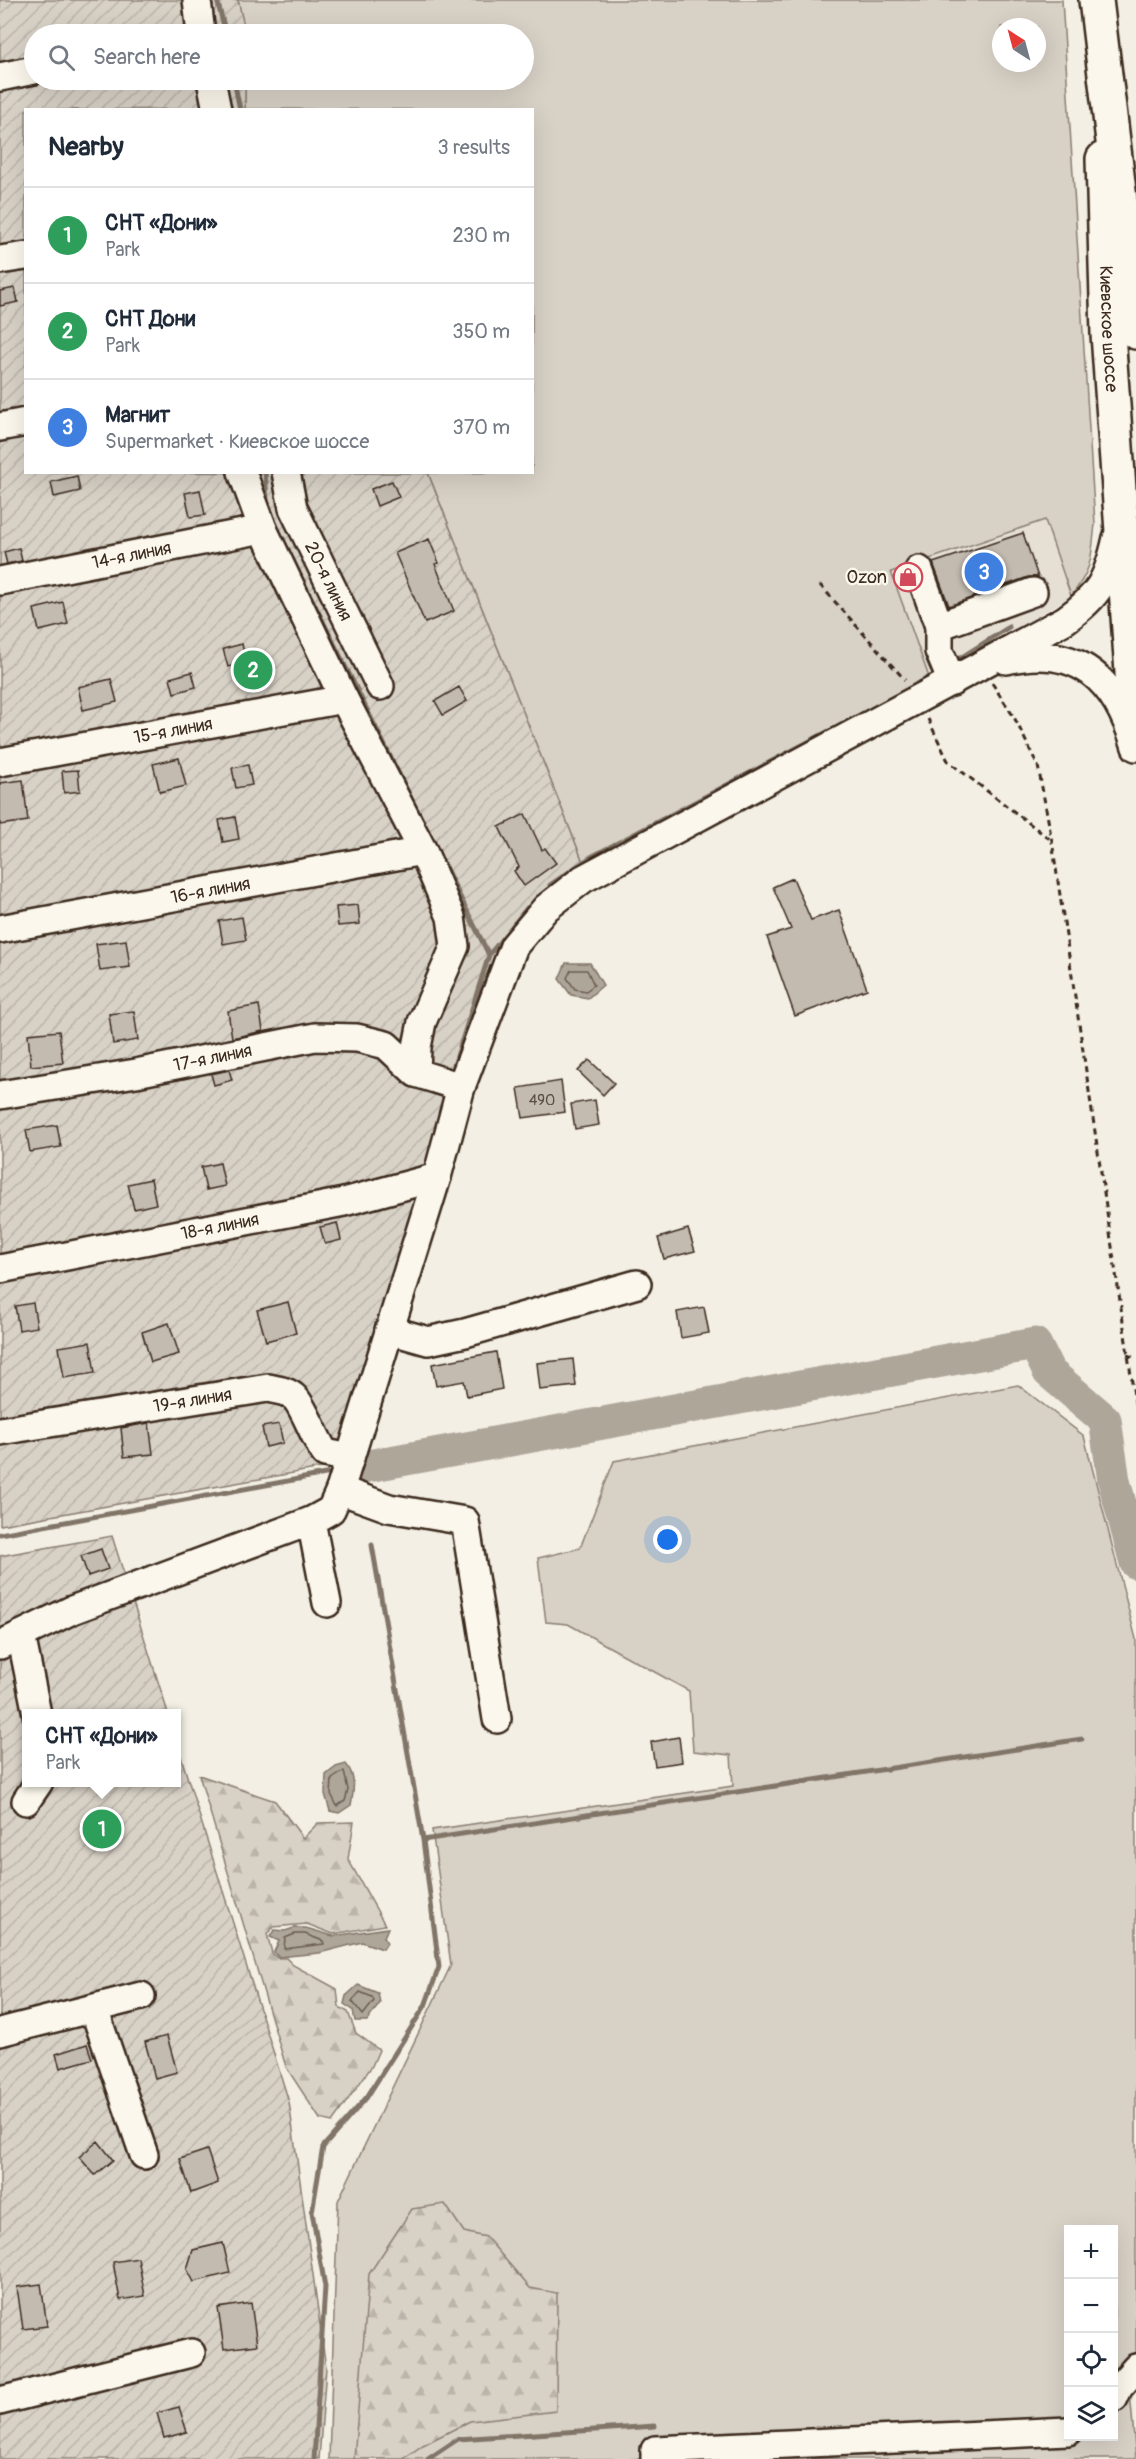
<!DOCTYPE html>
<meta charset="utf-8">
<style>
body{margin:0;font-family:Pangolin,sans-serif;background:#f6f6f7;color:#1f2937}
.controls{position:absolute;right:18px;bottom:18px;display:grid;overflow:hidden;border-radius:0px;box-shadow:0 6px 24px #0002}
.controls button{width:54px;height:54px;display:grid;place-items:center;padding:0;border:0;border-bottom:2px solid #e0e1e3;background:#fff;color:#1f2937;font:30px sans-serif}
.compass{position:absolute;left:992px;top:18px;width:54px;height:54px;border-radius:50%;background:#fff;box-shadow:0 6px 24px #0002;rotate:324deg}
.you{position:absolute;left:668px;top:1540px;width:21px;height:21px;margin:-15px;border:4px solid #fff;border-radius:50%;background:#1a73e8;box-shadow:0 0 0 9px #1a73e833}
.badge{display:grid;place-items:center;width:39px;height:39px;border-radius:50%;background:#d1495b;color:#fff;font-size:20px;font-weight:700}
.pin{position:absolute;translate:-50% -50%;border:3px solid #fff;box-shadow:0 2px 6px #0006}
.popup{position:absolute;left:22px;top:1709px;width:159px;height:78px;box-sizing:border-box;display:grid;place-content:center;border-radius:0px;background:#fff;filter:drop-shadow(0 2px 4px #0005);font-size:20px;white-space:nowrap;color:#747a83}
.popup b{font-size:22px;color:#1f2937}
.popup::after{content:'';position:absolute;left:50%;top:100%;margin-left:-12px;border:12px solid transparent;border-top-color:#fff}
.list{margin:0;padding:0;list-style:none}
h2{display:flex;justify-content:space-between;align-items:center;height:78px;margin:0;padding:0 24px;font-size:26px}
h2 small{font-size:20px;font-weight:400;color:#747a83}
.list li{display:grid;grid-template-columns:39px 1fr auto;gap:18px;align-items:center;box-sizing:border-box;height:96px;padding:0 24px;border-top:2px solid #e0e1e3}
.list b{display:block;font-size:22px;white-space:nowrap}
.list p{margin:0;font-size:20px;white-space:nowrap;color:#747a83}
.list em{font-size:20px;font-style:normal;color:#747a83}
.icon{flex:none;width:33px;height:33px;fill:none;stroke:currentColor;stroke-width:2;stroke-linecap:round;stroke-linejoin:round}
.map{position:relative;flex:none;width:1136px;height:2459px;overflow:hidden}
.search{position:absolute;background:#fff;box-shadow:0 6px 24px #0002;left:24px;top:24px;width:510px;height:66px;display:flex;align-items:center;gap:15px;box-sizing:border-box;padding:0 21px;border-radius:33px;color:#747a83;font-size:22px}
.panel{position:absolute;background:#fff;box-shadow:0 6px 24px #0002;left:24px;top:108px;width:510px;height:366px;border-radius:0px}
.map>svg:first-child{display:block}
.built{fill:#e5dfd4}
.grass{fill:#d8d1c6;stroke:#8a7e72;stroke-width:1.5;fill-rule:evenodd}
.forest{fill:url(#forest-firs);stroke:#8a7e72;stroke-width:1.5}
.garden{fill:url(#garden-furrows);stroke:#8a7e72;stroke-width:1.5}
.water{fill:#afa69a;stroke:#817468;stroke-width:1.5}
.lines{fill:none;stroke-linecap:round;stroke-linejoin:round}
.shore{stroke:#695c50;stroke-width:1.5}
.stream{stroke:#817468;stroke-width:5}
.river{stroke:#afa69a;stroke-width:33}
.building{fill:#c3bbb0;stroke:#3b2a1e;stroke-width:1.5}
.minor-casing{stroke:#3b2a1e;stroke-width:32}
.major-casing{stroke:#3b2a1e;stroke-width:38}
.highway-casing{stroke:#3b2a1e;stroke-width:38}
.path{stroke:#3b2a1e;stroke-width:3;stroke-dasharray:6 4.5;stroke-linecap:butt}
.minor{stroke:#fbf7ec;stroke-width:27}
.major{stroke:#fbf7ec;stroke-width:33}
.highway{stroke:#fbf7ec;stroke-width:33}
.labels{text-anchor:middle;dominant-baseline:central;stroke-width:4.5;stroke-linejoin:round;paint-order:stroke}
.number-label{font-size:15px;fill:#5d4e42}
.street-label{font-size:18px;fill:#3b2a1e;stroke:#fbf7ec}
.poi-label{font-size:18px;fill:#3b2a1e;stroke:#fbf7ec;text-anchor:end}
</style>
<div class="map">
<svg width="1136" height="2459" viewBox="0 0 1136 2459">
<defs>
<pattern id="forest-firs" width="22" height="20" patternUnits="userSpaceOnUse" patternTransform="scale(1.5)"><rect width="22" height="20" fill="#d8d1c6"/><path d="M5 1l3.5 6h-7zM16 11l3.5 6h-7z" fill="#bab4aa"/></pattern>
<pattern id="garden-furrows" width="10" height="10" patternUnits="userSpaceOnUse" patternTransform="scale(1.5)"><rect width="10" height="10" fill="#d8d1c6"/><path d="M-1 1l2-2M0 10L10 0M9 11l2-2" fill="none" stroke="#bab4aa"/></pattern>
</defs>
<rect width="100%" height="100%" fill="#f3efe4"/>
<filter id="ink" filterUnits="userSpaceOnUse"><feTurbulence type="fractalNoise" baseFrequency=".0167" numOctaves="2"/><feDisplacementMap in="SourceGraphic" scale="12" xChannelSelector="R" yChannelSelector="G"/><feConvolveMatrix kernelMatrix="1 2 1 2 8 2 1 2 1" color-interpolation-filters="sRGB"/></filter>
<g filter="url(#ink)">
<path class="built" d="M1045 520 1071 596 930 680 891 572Z"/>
<path class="grass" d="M238 0H1062L1095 524C1091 558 1093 568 1071 596L1045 520 891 572 930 680 585 867 428 473 532 472V110L245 109V80H524V34H245ZM1001 27H1037V63H1001Z
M1018 1385 1084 1436 1136 1639V2384L1130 2393 1136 2459H329L338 2201 451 1965 432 1830 733 1786 731 1755 693 1751 689 1691 568 1624 546 1622 538 1558 580 1548 614 1461ZM1068 2230H1114V2436H1068Z"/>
<path class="forest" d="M199 1775 275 1801 303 1838 318 1823 354 1822 348 1859 385 1925 333 1934 307 1924 273 1927 267 1934 272 1953 277 1958H286L293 1965 337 1989 339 2007 348 2012 356 2033 379 2050 372 2066 332 2122 320 2119 286 2067Z
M445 2204 464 2232 486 2237 530 2288 557 2293 556 2411 470 2421 423 2445 403 2459H354L369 2274 412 2209Z"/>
<path class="garden" d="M0 0H238L245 30V34H34V80H245V109L26 110V472L428 473 585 867 503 945 494 957 476 1004 338 1465 0 1525Z
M112 1536 168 1713 27 1714V1782H177V1744L289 2102 326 2368 319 2459H0V1556Z"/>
<path class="water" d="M566 963H590L603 985 588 998 571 995 559 979Z
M346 1764C356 1776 354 1790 351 1805L339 1813 330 1811 325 1794 326 1775 336 1767Z
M294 1928H306L333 1936 388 1928 384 1937 387 1943 383 1949 362 1942 319 1953 278 1957 274 1952 279 1941 270 1937 274 1930 285 1931Z
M358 1985 378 1993 380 2003 367 2021H355L353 2010 344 2004 346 1996Z"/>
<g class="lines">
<path class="shore" d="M571 970H587L594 985 586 991 575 989 567 978Z
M344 1771 348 1790 345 1801 337 1806 331 1794 332 1779Z
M295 1934H305L323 1941 324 1944 284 1949 285 1938Z
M360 1992 372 1997 374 2001 363 2015 352 2001Z"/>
<path class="stream" d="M217 0 226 34
M234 80 240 110
M265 472 267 501 278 531 489 955
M957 660 1009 627
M550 885 591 857 829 731
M453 1069 489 955 527 908
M0 1534 331 1473
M423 1840 1082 1739
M314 2459 325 2287 312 2212 323 2147 367 2097 425 2006 439 1967 423 1840 372 1545
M428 2459 458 2439 655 2426"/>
<path class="river" d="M357 1468 1035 1344 1049 1372 1105 1420 1114 1481 1136 1563"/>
</g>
<path class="building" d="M15 288 18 302 0 306V291Z
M77 476 80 491 54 497 51 482Z
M392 481 399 497 377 506 371 489Z
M200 490 205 515 190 517 185 493Z
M1023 533 1038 577H1028L949 606 933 563Z
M429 539 439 563 435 564 454 611 425 623 395 553Z
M19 548 22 561 7 564 4 552Z
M63 602 68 624 39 631 34 609Z
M242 644 246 662 228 667 223 649Z
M192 672 196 687 174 693 170 678Z
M111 679 117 702 83 710 78 687Z
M459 687 467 701 443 715 435 701Z
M179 758 186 786 160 792 153 764Z
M248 765 252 785 236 788 232 768Z
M78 770 80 791 64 793 62 771Z
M23 780 28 821 0 825V783Z
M525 814 542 850 545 848 556 863 524 886 514 871 519 867 499 827Z
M235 817 239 839 223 842 219 820Z
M793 878 811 920 839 910 867 989 795 1016 767 937 791 929 773 887Z
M358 905 360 924 338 926 336 907Z
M242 917 246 940 223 944 219 921Z
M126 940 130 967 100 971 96 944Z
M259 1005 263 1031 232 1038 228 1011Z
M134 1011 138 1040 113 1044 109 1014Z
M59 1031 63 1063 31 1066 28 1034Z
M589 1060 614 1083 603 1095 578 1071Z
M229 1070 232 1080 214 1085 211 1074Z
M561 1081 565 1112 523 1118 518 1088Z
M595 1100 599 1125 575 1129 571 1104Z
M57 1125 61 1147 30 1152 26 1130Z
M220 1163 225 1186 206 1190 201 1167Z
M151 1179 156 1204 134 1209 128 1184Z
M337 1223 341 1240 325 1244 320 1227Z
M688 1229 695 1251 664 1259 658 1238Z
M288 1302 296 1333 266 1341 257 1310Z
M33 1303 37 1327 19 1330 15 1306Z
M704 1307 709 1333 681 1338 677 1312Z
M169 1323 179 1354 151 1362 142 1332Z
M90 1342 95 1373 64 1378 59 1347Z
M496 1352 502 1389 467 1396 464 1381 436 1386 432 1364Z
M573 1359 576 1386 540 1390 537 1363Z
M149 1423 153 1454 124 1457 121 1428Z
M279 1424 283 1443 266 1447 262 1427Z
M101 1549 108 1569 88 1576 81 1556Z
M679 1737 682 1762 655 1766 651 1742Z
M167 2036 177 2072 155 2078 145 2042Z
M87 2044 92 2059 60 2068 56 2054Z
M98 2141 113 2160 95 2175 79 2157Z
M207 2150 218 2183 191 2193 180 2159Z
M223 2243 230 2273 194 2282 187 2269 193 2250Z
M138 2258 145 2296 120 2300 113 2262Z
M41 2284 47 2326 23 2329 17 2287Z
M251 2303 257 2345 224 2349 218 2308Z
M179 2407 187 2432 164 2438 157 2413Z"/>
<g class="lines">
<g class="minor-casing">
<g id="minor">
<path d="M197 0 201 34"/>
<path d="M0 77 34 70"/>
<path d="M211 80 217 110"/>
<path d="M0 260 26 256"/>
<path d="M0 427 26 422"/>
<path d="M242 472 263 529 344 699 423 851 451 917 455 946 422 1022 417 1047 416 1073 461 1087"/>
<path id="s1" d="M286 472 293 508 380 686"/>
<path d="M919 570 939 626"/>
<path id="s2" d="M0 581 263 529"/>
<path d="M1006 660C1079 643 1116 680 1136 747"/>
<path d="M952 682 939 651V626L1033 592"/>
<path id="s3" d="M0 762 344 699"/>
<path id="s4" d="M0 929 423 851"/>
<path id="s5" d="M0 1095 136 1073 315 1037 357 1038 386 1045 416 1073"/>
<path id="s6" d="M0 1269 344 1202 437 1177"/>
<path d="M389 1330 428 1341 465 1333 637 1284"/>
<path id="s7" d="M0 1431 268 1388C278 1390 288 1391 295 1398 304 1407 315 1439 325 1453L350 1458"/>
<path d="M340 1490 389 1508 465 1521 497 1719"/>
<path d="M311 1521 327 1603"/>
<path d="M21 1635 37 1714"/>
<path d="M0 1645 72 1610 311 1521 331 1510 340 1490 437 1177 461 1087 514 946 546 908 583 879 1065 620C1100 595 1108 579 1117 538"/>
<path d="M26 1801 39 1782"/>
<path d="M94 2009 144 2155"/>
<path d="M0 2032 141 1996"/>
<path d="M1114 2398 1119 2387 1136 2368"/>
<path d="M0 2401 191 2353"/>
<path d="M655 2459V2450L1068 2431"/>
</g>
</g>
<g class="major-casing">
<g id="major">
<path id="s8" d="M1103 159 1108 334 1136 729"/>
</g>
</g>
<g class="highway-casing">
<path id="highway" d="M1096 0 1136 332"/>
</g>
<path class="path" d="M820 585 905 680
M992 683 1014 717 1038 766 1052 841 1136 1409
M928 719 948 761 1051 840
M1127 1355 1136 1358"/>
<use href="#minor" class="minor"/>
<use href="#major" class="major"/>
<use href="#highway" class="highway"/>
</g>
</g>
<defs>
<g id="shop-ring" transform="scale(1.5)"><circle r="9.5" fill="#fbf7ec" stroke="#d1495b" stroke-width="1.5"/><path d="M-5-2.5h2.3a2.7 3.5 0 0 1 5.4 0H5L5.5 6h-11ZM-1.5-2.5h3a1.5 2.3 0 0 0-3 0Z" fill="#d1495b"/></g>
</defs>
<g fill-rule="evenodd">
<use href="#shop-ring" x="908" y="577"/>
</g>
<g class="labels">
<g class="number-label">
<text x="542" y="1100">490</text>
</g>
<g class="street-label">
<text stroke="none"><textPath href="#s8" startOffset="170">Киевское шоссе</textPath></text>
<text stroke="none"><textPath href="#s2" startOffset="134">14-я линия</textPath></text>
<text stroke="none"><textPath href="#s1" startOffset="118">20-я линия</textPath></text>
<text stroke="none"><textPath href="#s3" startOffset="176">15-я линия</textPath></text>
<text stroke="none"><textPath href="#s4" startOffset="214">16-я линия</textPath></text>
<text stroke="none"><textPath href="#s5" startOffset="216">17-я линия</textPath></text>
<text stroke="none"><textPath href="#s6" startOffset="224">18-я линия</textPath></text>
<text stroke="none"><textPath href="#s7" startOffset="195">19-я линия</textPath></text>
</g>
<g class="poi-label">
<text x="887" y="577">Ozon</text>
</g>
</g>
</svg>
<div class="controls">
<button>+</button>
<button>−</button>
<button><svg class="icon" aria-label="locate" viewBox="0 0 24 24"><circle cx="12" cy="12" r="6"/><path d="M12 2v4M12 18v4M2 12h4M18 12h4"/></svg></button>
<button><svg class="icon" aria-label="layers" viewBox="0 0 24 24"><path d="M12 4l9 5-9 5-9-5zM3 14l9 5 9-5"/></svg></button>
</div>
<svg class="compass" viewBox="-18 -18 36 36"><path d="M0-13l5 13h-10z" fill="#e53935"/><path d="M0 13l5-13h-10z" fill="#747a83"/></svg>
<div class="you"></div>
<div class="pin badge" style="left:102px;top:1829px;background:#2e9e5b">1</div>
<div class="popup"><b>СНТ «Дони»</b>Park</div>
<div class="pin badge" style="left:253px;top:670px;background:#2e9e5b">2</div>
<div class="pin badge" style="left:984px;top:572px;background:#3f7fe0">3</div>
<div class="search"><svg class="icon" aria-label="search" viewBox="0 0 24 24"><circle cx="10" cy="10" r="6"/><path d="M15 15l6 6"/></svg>Search here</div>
<section class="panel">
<h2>Nearby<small>3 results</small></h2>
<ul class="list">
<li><span class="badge" style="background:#2e9e5b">1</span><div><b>СНТ «Дони»</b><p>Park</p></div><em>230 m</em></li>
<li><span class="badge" style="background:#2e9e5b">2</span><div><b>СНТ Дони</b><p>Park</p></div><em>350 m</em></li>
<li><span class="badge" style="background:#3f7fe0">3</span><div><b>Магнит</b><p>Supermarket · Киевское шоссе</p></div><em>370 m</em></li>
</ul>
</section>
</div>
